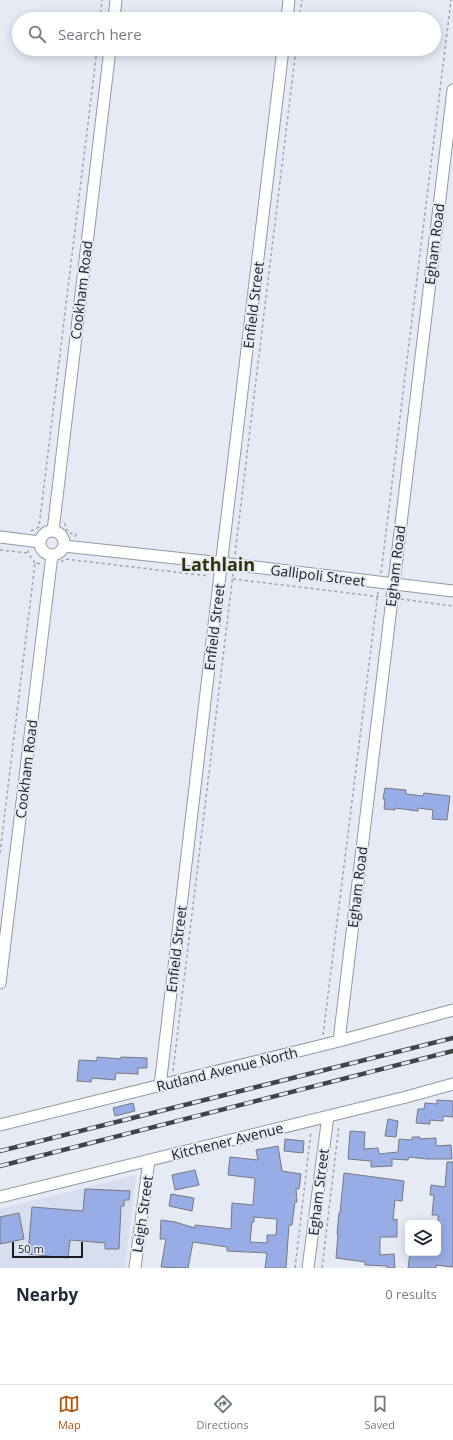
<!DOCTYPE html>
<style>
body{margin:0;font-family:"Open Sans",sans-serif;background:#f6f6f7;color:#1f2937}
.controls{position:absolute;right:12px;bottom:12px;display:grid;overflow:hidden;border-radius:6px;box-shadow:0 2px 10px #0003}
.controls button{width:36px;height:36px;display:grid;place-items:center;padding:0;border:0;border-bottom:1px solid #e0e1e3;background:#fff;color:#1f2937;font:20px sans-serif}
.scale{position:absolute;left:12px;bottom:10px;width:71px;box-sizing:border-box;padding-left:4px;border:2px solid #1a1c1f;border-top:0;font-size:11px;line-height:14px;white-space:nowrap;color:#1a1c1f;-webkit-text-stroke:3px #e5eaf5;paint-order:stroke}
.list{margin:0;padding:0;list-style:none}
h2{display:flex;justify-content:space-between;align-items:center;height:52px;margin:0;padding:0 16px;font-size:17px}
h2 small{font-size:13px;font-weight:400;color:#747a83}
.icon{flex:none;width:22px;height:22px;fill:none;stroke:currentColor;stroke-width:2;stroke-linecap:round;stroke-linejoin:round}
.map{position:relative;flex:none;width:453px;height:1268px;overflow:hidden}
.search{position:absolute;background:#fff;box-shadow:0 2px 10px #0003;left:12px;right:12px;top:12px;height:44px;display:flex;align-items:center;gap:10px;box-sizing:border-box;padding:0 14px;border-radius:22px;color:#747a83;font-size:15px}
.sheet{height:116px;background:#fff}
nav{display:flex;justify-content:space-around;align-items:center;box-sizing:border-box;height:56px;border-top:1px solid #e0e1e3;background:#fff;font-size:11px;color:#747a83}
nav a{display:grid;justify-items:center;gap:2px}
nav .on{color:#b45309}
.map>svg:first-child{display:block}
.built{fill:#d7def0}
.building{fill:#98ade5;stroke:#747881;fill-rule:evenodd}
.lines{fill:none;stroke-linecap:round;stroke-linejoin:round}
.minor-casing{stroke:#9498a2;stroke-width:13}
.path{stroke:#9ea2aa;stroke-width:1.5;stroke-dasharray:3 3;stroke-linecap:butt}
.minor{stroke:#fff;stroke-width:11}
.rail-casing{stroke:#414348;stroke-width:4.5}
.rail{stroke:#e5eaf5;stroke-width:3;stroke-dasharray:9;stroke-linecap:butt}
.labels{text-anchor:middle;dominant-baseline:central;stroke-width:3.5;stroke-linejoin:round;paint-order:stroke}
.street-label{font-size:14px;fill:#1a1c1f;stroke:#e5eaf5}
.district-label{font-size:18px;font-weight:bold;fill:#2e330a;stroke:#e5eaf5}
</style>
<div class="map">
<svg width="453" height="1268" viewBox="0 0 453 1268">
<rect width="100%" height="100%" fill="#e5eaf5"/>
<path class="built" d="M136 1175 125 1268H0V1209Z"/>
<path class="building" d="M385 788 406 790V794L423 796 424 793 450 796 447 820 432 819 433 810 418 808V811L395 808V810L384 809 385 799H383Z
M97 1057 121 1059V1057L147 1058V1068H138V1074L116 1073 115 1080 92 1078 91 1082 77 1081 79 1060 97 1061Z
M437 1100 453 1101V1117L443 1116V1121L430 1120V1124L416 1123 418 1109H424L425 1103 437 1104Z
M133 1103 135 1111 115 1116 113 1108Z
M388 1119 398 1121 396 1137 385 1136Z
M350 1131 365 1132 364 1149 378 1148 379 1154 398 1152 399 1139 412 1140V1137H420V1139L436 1138V1146L451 1145 452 1159H427L409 1157 408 1160 392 1159V1166L371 1167V1161L348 1159Z
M285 1139 304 1141 303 1153 284 1151Z
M278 1146 282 1171 301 1174 299 1189H296L297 1202H295L292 1225H289L286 1268H265L267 1253 227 1251V1247L193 1242 188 1268 161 1267 166 1239H160L161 1220 175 1222 195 1228V1225L231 1229 232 1203 253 1205 255 1179H254V1178L228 1175 230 1157 258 1160 256 1150ZM254 1217 277 1219 276 1235H267V1243L250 1242 252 1222H254Z
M447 1162H453V1267L436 1265V1268H408L410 1253 437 1256 438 1254V1215H432L434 1195H430L431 1185 445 1187Z
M195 1170 199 1185 175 1190 172 1175Z
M344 1173 404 1181 402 1201 395 1200 393 1220 397 1219V1237H380V1255L394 1254 395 1268H387V1266L365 1265V1262L336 1258 338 1234H337L339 1213H340Z
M85 1189 130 1191 129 1200H124V1206H121L119 1249H105V1243L70 1240 68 1258 28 1254 32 1207 83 1211Z
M171 1194 194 1198 192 1211 169 1206Z
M19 1213 24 1239 0 1244V1217Z"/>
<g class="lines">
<g class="minor-casing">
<path id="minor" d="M114 19 116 0
M287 19 289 0
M40 543a12 12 0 1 1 24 0a12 12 0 1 1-24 0Z
M53 531 110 49
M0 537 40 542
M64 546 222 563 453 591
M0 983 52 555
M339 1041 453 90
M160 1086 213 633 283 49
M0 1125 339 1041 453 1010
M0 1197 406 1097 453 1084
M135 1268 149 1160
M308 1268 328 1116"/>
</g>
<path class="path" d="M100 19 102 0
M299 19 302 0
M65 523V527L69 533 76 534 75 538
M31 531 39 527 97 49
M0 550 28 553
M28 550V553L35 563
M235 554 296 49
M61 562 65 559 209 576
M381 573 451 0H450
M233 579 382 597
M401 599 453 606
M0 853 35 563 42 564
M323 1035 378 592
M173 1071 233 574
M295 1268 311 1131
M322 1268 339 1125"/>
<use href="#minor" class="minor"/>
<g class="rail-casing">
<path id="rail" d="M0 1151 453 1038
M0 1166 453 1051"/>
</g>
<use href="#rail" class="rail"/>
</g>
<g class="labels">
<g class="street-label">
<text transform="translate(434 244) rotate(-83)">Egham Road</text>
<text transform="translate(81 290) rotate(-83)">Cookham Road</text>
<text transform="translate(253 305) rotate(-83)">Enfield Street</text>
<text transform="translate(395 566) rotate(-83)">Egham Road</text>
<text transform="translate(318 575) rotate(7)">Gallipoli Street</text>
<text transform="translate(214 627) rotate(-83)">Enfield Street</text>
<text transform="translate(26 769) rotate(-83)">Cookham Road</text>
<text transform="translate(357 887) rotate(-83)">Egham Road</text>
<text transform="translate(176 949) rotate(-83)">Enfield Street</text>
<text transform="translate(227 1069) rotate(-14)">Rutland Avenue North</text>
<text transform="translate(227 1141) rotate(-14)">Kitchener Avenue</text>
<text transform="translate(318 1192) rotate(-83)">Egham Street</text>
<text transform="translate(142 1214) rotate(-82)">Leigh Street</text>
</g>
<g class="district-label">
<text x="218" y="564">Lathlain</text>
</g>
</g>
</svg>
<div class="controls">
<button><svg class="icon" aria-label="layers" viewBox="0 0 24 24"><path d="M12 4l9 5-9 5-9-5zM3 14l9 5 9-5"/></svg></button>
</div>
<div class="scale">50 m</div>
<div class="search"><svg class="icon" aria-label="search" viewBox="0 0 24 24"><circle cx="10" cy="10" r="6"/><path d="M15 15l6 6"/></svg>Search here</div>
</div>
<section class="sheet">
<h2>Nearby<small>0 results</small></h2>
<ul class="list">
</ul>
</section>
<nav>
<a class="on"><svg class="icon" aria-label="map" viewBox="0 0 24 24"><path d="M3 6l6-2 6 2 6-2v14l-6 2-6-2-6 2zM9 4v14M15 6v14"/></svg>Map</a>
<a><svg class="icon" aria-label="directions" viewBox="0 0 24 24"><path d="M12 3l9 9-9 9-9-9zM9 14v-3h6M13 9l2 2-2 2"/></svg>Directions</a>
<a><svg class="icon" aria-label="saved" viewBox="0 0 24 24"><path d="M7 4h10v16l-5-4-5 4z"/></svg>Saved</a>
</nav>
